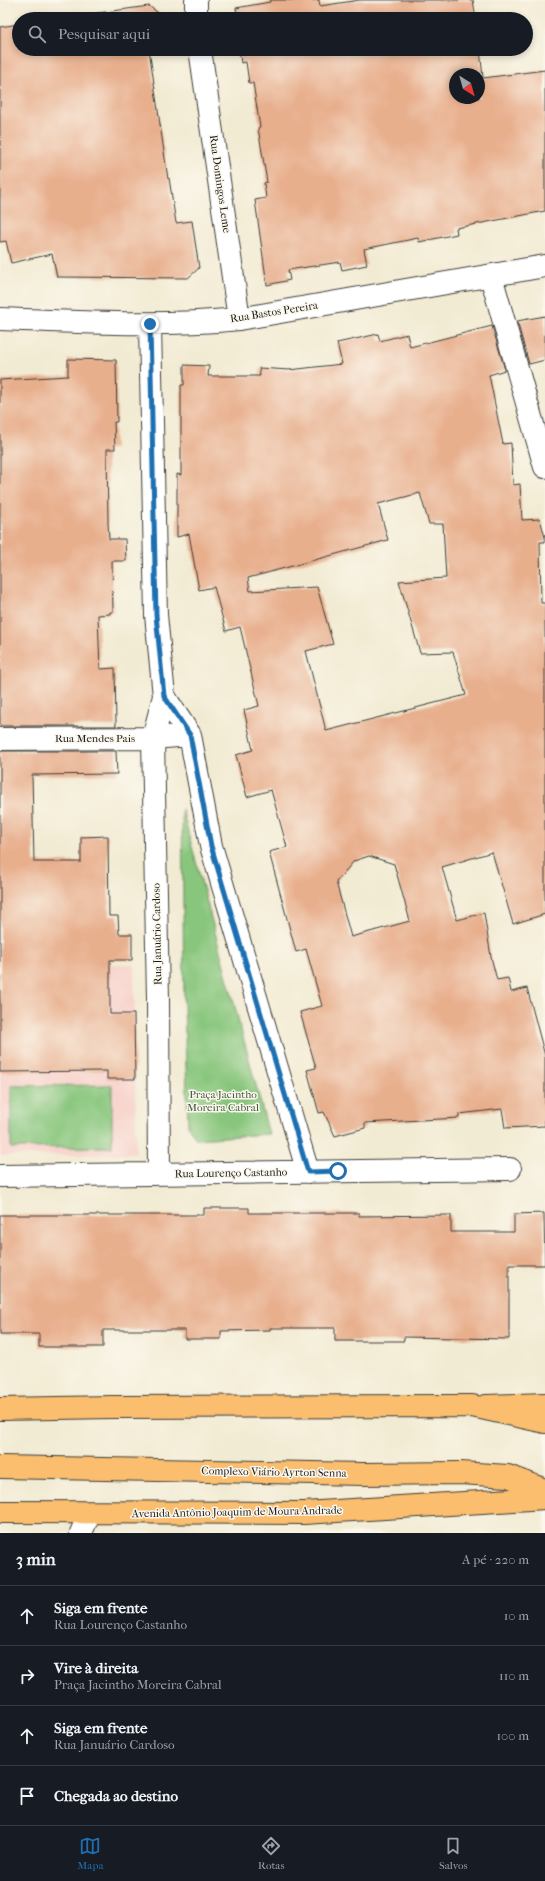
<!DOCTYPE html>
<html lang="pt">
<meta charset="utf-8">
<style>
body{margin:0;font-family:"IM FELL French Canon",serif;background:#20242c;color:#f1f3f6}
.compass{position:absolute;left:449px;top:68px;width:36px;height:36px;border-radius:50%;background:#171b24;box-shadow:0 2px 6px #0003;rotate:143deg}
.stop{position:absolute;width:12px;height:12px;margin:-9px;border:3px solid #1f6fb2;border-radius:50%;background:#fff}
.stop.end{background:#1f6fb2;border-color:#fff;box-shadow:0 1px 4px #0008}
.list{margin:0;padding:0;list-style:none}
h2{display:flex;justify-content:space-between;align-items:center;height:52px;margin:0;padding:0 16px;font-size:17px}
h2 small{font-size:13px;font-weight:400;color:#9ea1a6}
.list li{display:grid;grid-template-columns:26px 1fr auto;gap:12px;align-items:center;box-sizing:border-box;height:60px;padding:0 16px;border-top:1px solid #363941}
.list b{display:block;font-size:15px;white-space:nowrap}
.list p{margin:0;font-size:13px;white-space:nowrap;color:#9ea1a6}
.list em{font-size:13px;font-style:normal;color:#9ea1a6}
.icon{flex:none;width:22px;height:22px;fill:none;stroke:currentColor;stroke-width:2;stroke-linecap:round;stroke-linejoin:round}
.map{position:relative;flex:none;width:545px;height:1533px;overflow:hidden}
.search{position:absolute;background:#171b24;box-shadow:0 2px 6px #0003;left:12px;right:12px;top:12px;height:44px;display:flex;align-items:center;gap:10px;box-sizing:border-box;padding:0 14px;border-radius:22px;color:#9ea1a6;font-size:15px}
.sheet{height:292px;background:#171b24}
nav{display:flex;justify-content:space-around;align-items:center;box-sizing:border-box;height:56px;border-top:1px solid #363941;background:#171b24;font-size:11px;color:#9ea1a6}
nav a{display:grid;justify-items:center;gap:2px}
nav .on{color:#1f6fb2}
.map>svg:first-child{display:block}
.built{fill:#f7d0c9}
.green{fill:#88c67d;stroke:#52714c}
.building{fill:#e8af8d;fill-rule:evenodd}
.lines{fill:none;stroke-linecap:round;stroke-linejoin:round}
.minor-casing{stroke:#3c3b37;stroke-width:24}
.major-casing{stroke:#3c3b37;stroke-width:24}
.highway-casing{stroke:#3c3b37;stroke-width:24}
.minor{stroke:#fff;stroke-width:22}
.major{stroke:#fabe6e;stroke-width:22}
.highway{stroke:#fabe6e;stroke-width:22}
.route{stroke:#1f6fb2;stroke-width:5}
.labels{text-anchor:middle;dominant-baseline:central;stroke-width:3;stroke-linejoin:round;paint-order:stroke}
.street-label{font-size:11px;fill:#1c1c1c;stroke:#fbf7ec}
.park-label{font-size:11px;fill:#42583e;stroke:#fbf7ec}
</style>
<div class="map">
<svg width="545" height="1533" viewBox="0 0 545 1533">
<rect width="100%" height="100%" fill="#fbf7ec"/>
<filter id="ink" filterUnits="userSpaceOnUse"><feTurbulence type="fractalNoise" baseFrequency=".025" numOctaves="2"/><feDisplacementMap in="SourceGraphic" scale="8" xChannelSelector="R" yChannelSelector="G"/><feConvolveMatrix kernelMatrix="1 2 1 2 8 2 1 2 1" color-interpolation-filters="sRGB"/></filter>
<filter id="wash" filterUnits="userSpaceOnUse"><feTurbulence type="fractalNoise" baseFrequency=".012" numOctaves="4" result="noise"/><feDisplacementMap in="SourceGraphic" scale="16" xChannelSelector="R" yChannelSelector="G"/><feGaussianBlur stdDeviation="0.9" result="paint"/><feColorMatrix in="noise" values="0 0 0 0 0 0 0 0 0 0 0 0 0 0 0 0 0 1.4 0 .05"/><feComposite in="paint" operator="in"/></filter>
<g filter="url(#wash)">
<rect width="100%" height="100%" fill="#f2ebd3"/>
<path class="built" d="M134 964 136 1154 0 1156V966Z"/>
<path class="green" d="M182 809 269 1134 196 1139 188 1126 184 1006Z
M112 1085V1147L11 1148V1086Z"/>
<g id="blocks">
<path class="building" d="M270 0H319L320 6 360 0H473L476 19H234L233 13H237L236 8 270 2Z
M149 6 161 15V19H54Z
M19 24V49H149L168 179 169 178 176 223 192 221 199 268 188 278 57 277 52 254 11 263 6 241 0 242V27Z
M239 49H480L483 78 545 70V211L456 228 457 234 419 242 418 238 364 249 367 265 342 270 340 262 288 270 290 280 267 285 255 200 266 198 264 183 267 182 258 128 260 127 253 83H249L246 62 241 63ZM455 74H479V98H455Z
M545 316V360L529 364 517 321Z
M492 326 505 370 489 375 503 444 511 443 513 485 520 484 522 520 540 519 545 537V542H540L541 603H545V914L513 924 492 852 442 867 457 920 484 913 491 957 497 980 508 978 511 992 527 988 545 1056V1126L505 1128 502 1109 459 1114V1118L365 1123V1128L335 1136 324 1112 319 1113 307 1070 316 1068 300 1012 322 1006 306 949 296 952 269 852 287 847 271 790 247 797 236 755 253 750 244 710 259 706 240 627 226 631 214 587 199 590 189 534 177 537V474L181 475V385H184V365L209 366 208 376H260L259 368 289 370 342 364 337 343 378 334 380 341 407 334 410 347ZM420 493 429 524H443L446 578 399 581 420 653 453 652 466 695 326 731 306 651 333 644 317 587 250 591 248 578 388 540 378 504ZM369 856 394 864 410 921 351 937 336 882 354 861Z
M68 359 116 360 117 422H114L115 449H107L108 523 109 539H125L126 561H112L113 612H110V614L98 615 100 669 115 668 116 726H0V380L68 376Z
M0 751H116L117 774 32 775 34 862H81V837L108 836 109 916H118L119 934H132V960H110V1014H134L135 1079H107V1071L0 1072Z
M204 1208H249V1213H359V1216L451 1215V1232H514V1214L544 1213 545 1265H509V1339L404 1337V1341H335V1328H270V1330L221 1331V1339H185V1330H103V1347H39V1334H0V1215H204Z"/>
</g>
</g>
<g filter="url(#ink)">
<use href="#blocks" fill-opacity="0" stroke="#3c3b37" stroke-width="1"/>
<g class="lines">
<g class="minor-casing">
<path id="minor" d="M196 0V19
M200 49 239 319
M491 276 545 467
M0 319C80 322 159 327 239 319L545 266
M150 324 156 615 164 696 153 738 158 999 159 1174
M164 696 190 735 211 846 308 1172
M0 739 153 738 190 735
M0 1176 510 1169
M81 1533 89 1514"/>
</g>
<g class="major-casing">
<path id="major" d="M486 1406 545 1404
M0 1512 304 1513 545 1498"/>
</g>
<g class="highway-casing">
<path id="highway" d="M0 1409 113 1407 472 1406 545 1422
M0 1467 363 1474 460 1473 508 1476 545 1490"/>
</g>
<use href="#minor" class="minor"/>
<use href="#major" class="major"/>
<use href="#highway" class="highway"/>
</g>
</g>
<g class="lines" filter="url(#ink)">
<path class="route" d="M150 324 156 615 164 696 190 735 211 846 308 1172 338 1171"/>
</g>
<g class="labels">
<g class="street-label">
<text transform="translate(220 184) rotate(82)">Rua Domingos Leme</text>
<text transform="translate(274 312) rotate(-9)">Rua Bastos Pereira</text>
<text x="95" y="738">Rua Mendes Pais</text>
<text transform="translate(157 934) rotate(-91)">Rua Januário Cardoso</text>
<text transform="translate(231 1173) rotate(-1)">Rua Lourenço Castanho</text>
<text transform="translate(274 1472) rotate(1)">Complexo Viário Ayrton Senna</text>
<text transform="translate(237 1512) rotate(-1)">Avenida Antônio Joaquim de Moura Andrade</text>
</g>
<g class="park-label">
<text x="223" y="1094">Praça Jacintho<tspan x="223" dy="13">Moreira Cabral</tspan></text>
</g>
</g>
</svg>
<svg class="compass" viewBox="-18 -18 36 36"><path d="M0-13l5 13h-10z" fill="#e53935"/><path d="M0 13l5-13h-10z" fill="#9ea1a6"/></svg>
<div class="stop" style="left:338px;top:1171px"></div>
<div class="stop end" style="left:150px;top:324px"></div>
<div class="search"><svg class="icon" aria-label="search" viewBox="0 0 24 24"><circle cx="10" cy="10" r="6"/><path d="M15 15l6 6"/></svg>Pesquisar aqui</div>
</div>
<section class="sheet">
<h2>3 min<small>A pé · 220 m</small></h2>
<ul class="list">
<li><svg class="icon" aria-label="ahead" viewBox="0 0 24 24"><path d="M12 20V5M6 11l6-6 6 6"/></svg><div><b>Siga em frente</b><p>Rua Lourenço Castanho</p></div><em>10 m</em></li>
<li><svg class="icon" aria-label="right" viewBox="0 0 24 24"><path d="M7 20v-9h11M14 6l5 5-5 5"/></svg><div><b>Vire à direita</b><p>Praça Jacintho Moreira Cabral</p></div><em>110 m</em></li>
<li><svg class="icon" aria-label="ahead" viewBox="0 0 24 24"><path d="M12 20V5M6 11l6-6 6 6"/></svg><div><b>Siga em frente</b><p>Rua Januário Cardoso</p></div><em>100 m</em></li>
<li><svg class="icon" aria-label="arrive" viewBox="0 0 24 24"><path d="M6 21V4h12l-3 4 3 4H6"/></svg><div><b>Chegada ao destino</b></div></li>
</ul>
</section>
<nav>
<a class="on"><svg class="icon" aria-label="map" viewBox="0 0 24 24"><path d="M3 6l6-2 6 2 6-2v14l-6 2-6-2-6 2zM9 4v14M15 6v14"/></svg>Mapa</a>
<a><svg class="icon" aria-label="directions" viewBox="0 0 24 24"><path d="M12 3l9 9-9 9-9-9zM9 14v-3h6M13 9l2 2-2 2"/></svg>Rotas</a>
<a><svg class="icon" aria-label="saved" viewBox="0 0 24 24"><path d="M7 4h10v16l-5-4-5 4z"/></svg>Salvos</a>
</nav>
